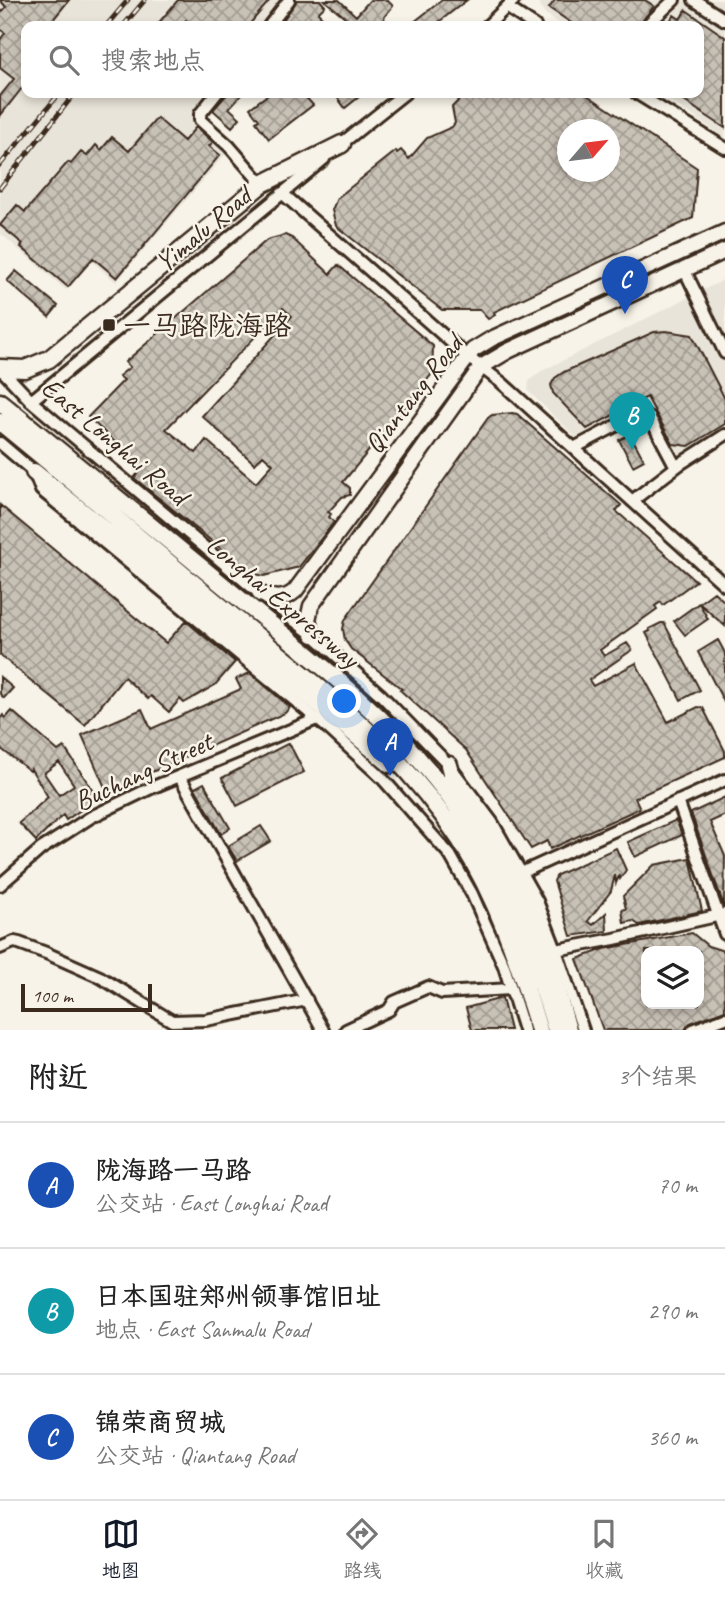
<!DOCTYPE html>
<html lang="zh">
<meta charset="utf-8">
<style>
body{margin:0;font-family:Caveat,"LXGW WenKai TC",sans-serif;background:#f6f6f6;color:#222}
.controls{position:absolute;right:21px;bottom:21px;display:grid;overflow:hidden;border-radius:14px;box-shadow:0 4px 10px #0003}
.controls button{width:63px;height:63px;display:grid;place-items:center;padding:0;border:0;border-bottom:2px solid #e0e0e0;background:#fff;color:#222;font:35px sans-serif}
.compass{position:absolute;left:557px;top:119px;width:63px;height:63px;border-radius:50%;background:#fff;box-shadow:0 4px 10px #0003;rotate:62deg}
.scale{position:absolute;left:21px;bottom:18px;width:131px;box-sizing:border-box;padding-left:7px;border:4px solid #3b2a1e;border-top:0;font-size:19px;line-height:24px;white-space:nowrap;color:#3b2a1e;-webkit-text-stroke:5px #f7f3e8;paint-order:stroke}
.you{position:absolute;left:345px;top:702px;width:24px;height:24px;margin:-18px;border:5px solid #fff;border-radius:50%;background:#1a73e8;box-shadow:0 0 0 10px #1a73e833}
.badge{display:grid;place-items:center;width:46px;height:46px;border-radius:50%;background:#111827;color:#fff;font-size:23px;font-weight:700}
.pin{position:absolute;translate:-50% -58px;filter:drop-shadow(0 2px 4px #0008)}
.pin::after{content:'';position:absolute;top:37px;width:24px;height:21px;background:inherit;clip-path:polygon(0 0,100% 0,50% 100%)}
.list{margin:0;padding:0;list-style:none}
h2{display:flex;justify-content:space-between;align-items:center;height:91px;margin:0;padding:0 28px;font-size:30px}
h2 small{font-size:23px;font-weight:400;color:#767676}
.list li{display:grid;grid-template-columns:46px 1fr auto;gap:21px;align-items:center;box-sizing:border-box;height:126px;padding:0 28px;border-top:2px solid #e0e0e0}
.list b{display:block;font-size:26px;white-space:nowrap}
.list p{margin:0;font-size:23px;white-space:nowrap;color:#767676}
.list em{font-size:23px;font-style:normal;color:#767676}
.icon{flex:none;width:38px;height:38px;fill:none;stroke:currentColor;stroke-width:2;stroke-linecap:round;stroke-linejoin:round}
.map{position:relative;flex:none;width:725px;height:1030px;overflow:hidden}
.search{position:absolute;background:#fff;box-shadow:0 4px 10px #0003;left:21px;right:21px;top:21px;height:77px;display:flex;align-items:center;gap:18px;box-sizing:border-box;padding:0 24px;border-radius:14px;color:#767676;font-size:26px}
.sheet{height:469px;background:#fff}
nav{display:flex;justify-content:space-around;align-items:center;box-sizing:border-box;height:98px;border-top:2px solid #e0e0e0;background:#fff;font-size:19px;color:#767676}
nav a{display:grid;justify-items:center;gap:4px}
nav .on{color:#111827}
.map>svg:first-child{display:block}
.built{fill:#e9e4d9}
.building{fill:url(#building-cross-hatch);stroke:#3b2a1e;stroke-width:2;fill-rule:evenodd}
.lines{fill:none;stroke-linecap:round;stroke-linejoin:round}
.minor-casing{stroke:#3b2a1e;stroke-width:16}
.major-casing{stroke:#3b2a1e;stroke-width:19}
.highway-casing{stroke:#3b2a1e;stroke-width:21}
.minor{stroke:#f7f3e8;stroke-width:10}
.major{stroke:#f7f3e8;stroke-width:14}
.highway{stroke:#f7f3e8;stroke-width:16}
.rail-casing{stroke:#3b2a1e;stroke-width:5}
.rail{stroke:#f7f3e8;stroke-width:2.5;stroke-dasharray:8;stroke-linecap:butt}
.poi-dot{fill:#3b2a1e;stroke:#f7f3e8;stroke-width:2.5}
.labels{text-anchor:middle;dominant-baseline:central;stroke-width:5;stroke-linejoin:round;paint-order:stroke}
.street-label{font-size:28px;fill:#3b2a1e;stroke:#f7f3e8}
.poi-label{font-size:28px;fill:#3b2a1e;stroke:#f7f3e8;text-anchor:start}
</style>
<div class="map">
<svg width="725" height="1030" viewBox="0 0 725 1030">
<defs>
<pattern id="building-cross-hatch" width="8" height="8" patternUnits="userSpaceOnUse" patternTransform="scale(1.75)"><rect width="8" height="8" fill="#c8c1b6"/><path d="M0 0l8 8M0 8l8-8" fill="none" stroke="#a49d93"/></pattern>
</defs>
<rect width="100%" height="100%" fill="#f7f3e8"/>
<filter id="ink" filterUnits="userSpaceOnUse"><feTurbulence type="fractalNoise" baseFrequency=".0143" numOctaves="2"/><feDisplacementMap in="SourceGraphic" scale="14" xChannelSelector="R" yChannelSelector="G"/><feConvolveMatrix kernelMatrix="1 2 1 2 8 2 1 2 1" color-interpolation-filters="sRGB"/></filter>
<g filter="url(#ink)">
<path class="built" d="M0 0H292L276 19 282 24 280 26H26V93H224L198 123 229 150 116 282 91 261 66 290 0 233Z
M538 0H725V138L659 93H699V26H563L544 13Z
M725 279V430L676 460 643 405 576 437 528 391 529 381 540 372Z"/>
<path class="building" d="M0 0H69L52 21 58 26H26V83L0 116V96L14 79 0 68V40L5 33 0 29V14L6 7Z
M178 0H270L248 26H194L186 20 181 26H156Z
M297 0H320L325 6 318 13 331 26H285L281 23Z
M324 0H339L356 16 370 0H387L393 6 384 17 386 26H356Z
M442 0H467L435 25 433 23 428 26H409Z
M555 0H645L654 6 638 26H576L549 8Z
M686 10 725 37V128L672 93H699V26H666L674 15 680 19Z
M228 93H243L229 108 240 118 232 127 213 110Z
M270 93H302L313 105 269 139 256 122 259 120 250 108Z
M334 93H364L345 108Z
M466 93H584L697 168 693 218 494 312 495 315 488 319 480 310H442L336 226 332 210 337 198 396 151 397 153 401 150 409 159 427 138 452 127 455 123 452 107ZM568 130H610V172H568Z
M157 118 184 141 196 127 213 142 209 146 220 155 117 278 93 258 68 287 21 247 23 244 0 225 17 205 25 212 68 162 71 164 81 152 87 156 96 145 101 150 112 137 129 151Z
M285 235 292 238 330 274 338 265 433 346 432 374 343 482 350 488V495L342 497 328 512 331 514 329 517 334 522 299 567 264 576 251 573 134 478 143 468 88 417 124 380 119 376 130 367 125 362 267 240ZM283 308 292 316 202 416 255 464 263 455 273 464 256 483 206 440 196 453 166 429Z
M16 271 58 306 49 317 7 281Z
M666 331 692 335 725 399V424L689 446 673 444 647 397 587 429 553 393 551 385 555 378 564 372 654 332Z
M512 413 517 414 621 505 616 511 696 581 663 605 661 602 655 606 657 609 600 650 604 656 627 643 632 650 589 680 593 686 636 663 668 722 698 707 703 708 725 751V757L635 798 640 808 550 849 547 841 531 849 466 750 400 690 402 689 351 649 345 640 343 629 345 620 488 418 492 415Z
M630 434 644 460 633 466 619 440Z
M0 505 166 643 186 621 235 662 215 685 184 703 180 699 169 712 151 696 148 699 124 677 85 725 0 655Z
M714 592 725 602V626L699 603Z
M699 603 708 619 685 635 674 621Z
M661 623H664L700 690 681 700 646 633 650 631 649 629Z
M718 640 725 653V704L698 652Z
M250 673 290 707 285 713 107 792 82 735 142 709 151 729 241 689 236 679Z
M0 677 13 688 4 698 0 694Z
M12 711 58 751 64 747 98 798 66 820 63 815 36 841 19 823 48 797 31 769 30 771 0 748V719L3 715 6 718ZM59 762 74 785 59 795 44 773Z
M289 743 304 772 237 806 222 778Z
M204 783 230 828 221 834 195 788Z
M725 797V815L710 822 725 856 724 906 691 813Z
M676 820 682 835 635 857 628 842Z
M261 826 271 841 237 861 228 846Z
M616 848 626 870 620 879 619 876 616 883 615 875 611 891 588 921 593 925 606 913 607 931 571 936 554 881 557 875Z
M690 858 702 911 639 925 633 921 624 923 622 910 626 909 623 896 654 865Z
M692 933 708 946 724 951 725 1010 690 1023 685 1030H603L577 959 604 949ZM646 951H699V1004H646Z
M502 998 510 1030H472L466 1008Z"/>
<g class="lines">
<g class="minor-casing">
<path id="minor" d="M694 0 725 20
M508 8 535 26
M269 26 289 0
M487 26 514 0
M646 26 674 0
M217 93 200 114V120L229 146 262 184
M636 93 725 148
M336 148 405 93
M282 193 468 357 502 383 725 585
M685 271 725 353
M0 368 31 401 260 594 313 635 381 695 449 765 492 822 537 901 556 950 583 1030
M31 401 324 159
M0 443 34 472 41 490 329 729 382 778 450 855 472 894 504 966 524 1030
M574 448 640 413 650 418 676 467
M632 501 680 464 725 435
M180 777 323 1030
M678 801 725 934
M523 872 725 780
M0 885 41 849 91 817 151 788 317 719
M0 948 14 942 19 943 46 953 100 977 172 1021 206 1020 307 1000
M556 950 614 939 725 914
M346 1030 389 1010 394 1002 428 987 442 993 511 989
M693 1030 725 1018"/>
</g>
<g class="major-casing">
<path id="major" d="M260 594C273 598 284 601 295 591L473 350 491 339 725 232
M313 635 308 620 311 606 481 367 508 351 725 251"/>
</g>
<g class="highway-casing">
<path id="highway" d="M0 368 25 369 49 359 262 184 342 144
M0 402C80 468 161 534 241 600 314 659 388 716 445 791 497 859 532 949 556 1030
M0 422C75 483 149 546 223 608 311 681 397 743 460 840 498 899 519 964 539 1030
M34 472 326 710 390 764
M449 765 453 780 484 822 527 907 547 957 568 1030"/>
</g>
<use href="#minor" class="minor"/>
<use href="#major" class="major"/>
<use href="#highway" class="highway"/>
<g class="rail-casing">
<path id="rail" d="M106 26 128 0
M123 26 145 0
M0 165 60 93
M0 188 75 93"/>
</g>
<use href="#rail" class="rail"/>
</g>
</g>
<rect class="poi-dot" x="102" y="318" width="14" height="14" rx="3.5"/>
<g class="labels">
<g class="street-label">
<text transform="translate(203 229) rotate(-40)">Yimalu Road</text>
<text transform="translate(413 394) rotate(-52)">Qiantang Road</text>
<text transform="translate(115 441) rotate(40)">East Longhai Road</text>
<text transform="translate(283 601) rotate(40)">Longhai Expressway</text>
<text transform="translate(143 771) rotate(-25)">Buchang Street</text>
</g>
<g class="poi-label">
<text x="123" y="325">一马路陇海路</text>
</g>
</g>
</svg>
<div class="controls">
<button><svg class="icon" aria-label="layers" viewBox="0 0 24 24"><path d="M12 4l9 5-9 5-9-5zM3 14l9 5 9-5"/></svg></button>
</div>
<svg class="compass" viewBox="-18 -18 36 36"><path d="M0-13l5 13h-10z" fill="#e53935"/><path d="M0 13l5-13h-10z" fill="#767676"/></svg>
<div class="scale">100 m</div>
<div class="you"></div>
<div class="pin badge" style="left:390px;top:776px;background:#1a4fb4">A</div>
<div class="pin badge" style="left:632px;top:450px;background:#0f9aa8">B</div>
<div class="pin badge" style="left:625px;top:314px;background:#1a4fb4">C</div>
<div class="search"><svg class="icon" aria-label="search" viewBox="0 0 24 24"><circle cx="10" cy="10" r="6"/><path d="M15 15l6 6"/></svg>搜索地点</div>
</div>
<section class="sheet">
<h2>附近<small>3个结果</small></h2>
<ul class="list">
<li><span class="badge" style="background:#1a4fb4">A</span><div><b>陇海路一马路</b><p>公交站 · East Longhai Road</p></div><em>70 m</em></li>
<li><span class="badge" style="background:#0f9aa8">B</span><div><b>日本国驻郑州领事馆旧址</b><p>地点 · East Sanmalu Road</p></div><em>290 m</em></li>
<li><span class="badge" style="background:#1a4fb4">C</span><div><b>锦荣商贸城</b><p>公交站 · Qiantang Road</p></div><em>360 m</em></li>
</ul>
</section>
<nav>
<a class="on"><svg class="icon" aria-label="map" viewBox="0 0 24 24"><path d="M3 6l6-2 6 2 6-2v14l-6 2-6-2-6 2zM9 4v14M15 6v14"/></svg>地图</a>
<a><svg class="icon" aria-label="directions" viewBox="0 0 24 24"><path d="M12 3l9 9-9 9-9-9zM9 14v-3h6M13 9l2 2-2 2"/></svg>路线</a>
<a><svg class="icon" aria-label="saved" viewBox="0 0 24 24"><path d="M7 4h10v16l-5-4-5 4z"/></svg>收藏</a>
</nav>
